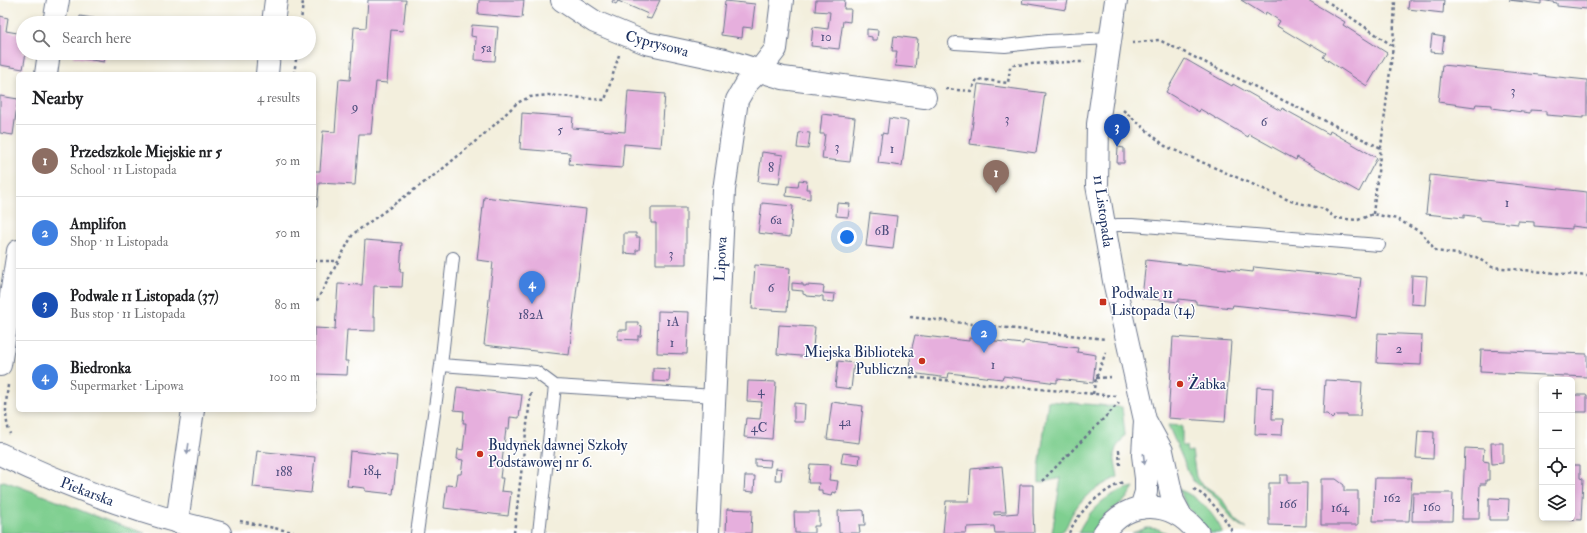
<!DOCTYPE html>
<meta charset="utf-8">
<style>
body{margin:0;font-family:"IM FELL Double Pica",serif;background:#f2f2f2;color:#202124}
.controls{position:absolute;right:12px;bottom:12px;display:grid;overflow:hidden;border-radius:6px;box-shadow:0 2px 6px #0003}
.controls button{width:36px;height:36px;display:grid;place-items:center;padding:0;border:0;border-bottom:1px solid #e0e0e0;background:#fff;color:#202124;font:20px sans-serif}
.you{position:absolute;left:847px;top:237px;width:14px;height:14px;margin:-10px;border:3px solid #fff;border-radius:50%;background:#1a73e8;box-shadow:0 0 0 6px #1a73e833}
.badge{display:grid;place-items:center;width:26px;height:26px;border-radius:50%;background:#b45309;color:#fff;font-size:13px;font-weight:700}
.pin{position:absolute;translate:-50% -33px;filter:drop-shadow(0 1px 2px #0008)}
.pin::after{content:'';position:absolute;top:21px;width:14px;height:12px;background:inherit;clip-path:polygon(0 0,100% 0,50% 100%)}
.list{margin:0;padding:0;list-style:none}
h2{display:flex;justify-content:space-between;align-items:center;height:52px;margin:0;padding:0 16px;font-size:17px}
h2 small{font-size:13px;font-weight:400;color:#757577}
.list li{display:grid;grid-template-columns:26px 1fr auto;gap:12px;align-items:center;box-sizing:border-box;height:72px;padding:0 16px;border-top:1px solid #e0e0e0}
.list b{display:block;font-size:15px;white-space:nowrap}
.list p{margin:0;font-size:13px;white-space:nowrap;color:#757577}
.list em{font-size:13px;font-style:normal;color:#757577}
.icon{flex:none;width:22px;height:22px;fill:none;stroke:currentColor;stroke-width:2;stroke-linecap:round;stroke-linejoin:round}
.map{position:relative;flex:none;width:1587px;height:533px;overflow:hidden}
.search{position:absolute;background:#fff;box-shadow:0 2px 6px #0003;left:16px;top:16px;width:300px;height:44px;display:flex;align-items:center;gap:10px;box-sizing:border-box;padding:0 14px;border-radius:22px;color:#757577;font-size:15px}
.panel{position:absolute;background:#fff;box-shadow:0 2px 6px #0003;left:16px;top:72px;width:300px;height:340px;border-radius:6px}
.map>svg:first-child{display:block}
.green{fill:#7fcf90;stroke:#4d7f77}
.building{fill:#e6afdd}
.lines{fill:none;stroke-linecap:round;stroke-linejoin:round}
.lane-casing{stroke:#67728a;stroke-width:14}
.street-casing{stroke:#67728a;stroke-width:24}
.secondary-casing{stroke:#67728a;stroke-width:24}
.path{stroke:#67728a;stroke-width:2.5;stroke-dasharray:3 3;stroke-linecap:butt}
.lane{stroke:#fff;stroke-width:12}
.street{stroke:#fff;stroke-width:22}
.secondary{stroke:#fff;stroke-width:22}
.oneway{fill:#8d97ae}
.poi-dot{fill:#c8321e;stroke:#fff;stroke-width:1.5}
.labels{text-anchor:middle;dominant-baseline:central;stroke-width:3;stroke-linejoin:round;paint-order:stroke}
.number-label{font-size:13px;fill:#4e4f7e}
.street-label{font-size:15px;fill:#1b2f5e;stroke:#fff}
.poi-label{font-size:15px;fill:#1b2f5e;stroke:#fff;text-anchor:start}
</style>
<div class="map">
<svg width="1587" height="533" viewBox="0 0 1587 533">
<rect width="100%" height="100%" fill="#fff"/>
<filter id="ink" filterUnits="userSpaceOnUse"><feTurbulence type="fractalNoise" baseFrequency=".025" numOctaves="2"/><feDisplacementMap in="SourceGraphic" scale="8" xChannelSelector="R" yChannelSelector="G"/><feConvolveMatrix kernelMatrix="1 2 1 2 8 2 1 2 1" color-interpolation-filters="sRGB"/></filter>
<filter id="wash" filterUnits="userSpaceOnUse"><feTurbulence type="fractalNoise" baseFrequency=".012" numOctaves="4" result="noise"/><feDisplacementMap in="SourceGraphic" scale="16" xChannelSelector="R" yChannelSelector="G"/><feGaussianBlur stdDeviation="0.9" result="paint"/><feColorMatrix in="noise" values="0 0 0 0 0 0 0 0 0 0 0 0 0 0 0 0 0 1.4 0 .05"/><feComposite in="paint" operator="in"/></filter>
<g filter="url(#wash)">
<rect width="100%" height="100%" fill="#f3efdd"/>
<path class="green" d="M1048 401 1122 407 1125 435 1116 448 1114 455 1118 477C1101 485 1084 494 1074 511 1070 516 1068 525 1064 530 1060 533 1057 533 1052 533L1061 478 1039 483V469Z
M1168 425 1182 426V446H1186L1187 452 1192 451 1196 477 1199 482 1215 493 1222 499 1235 520 1247 529 1234 522 1218 500 1210 493 1192 480Z
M4 481C51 497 96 519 145 533H0V482Z
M1134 487 1126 499 1104 516 1091 533H1078C1089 509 1108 492 1134 487Z
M1178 489C1199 497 1214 513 1223 533H1210L1188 508Z
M1147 528 1158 529 1167 533H1132Z"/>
<g id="blocks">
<path class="building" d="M368 0H406L403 31 391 30 387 83 376 82 371 134H359L355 185 319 183 317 207H314V171H320L323 131 335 132 339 79 350 80 354 27 366 28Z
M479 0H524L522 18 478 14Z
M613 0H660L651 19 646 18 648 14 618 1 616 4 612 2Z
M816 0H845L844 9H851L850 22 843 21 839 49 811 46 813 27 828 29 830 12 815 11Z
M1023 0H1068L1066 10 1022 3Z
M1241 0H1308L1345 22 1343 25 1387 53 1367 86 1323 57 1326 53 1311 44 1310 46 1277 26 1280 21 1266 12 1265 15Z
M1409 0H1444L1443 13 1408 9Z
M1509 0H1541V4Z
M1542 0H1587V9L1557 6V3Z
M725 1 755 4 752 28 743 27 742 38 721 35Z
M0 16 8 18 6 31 23 34V53H26L23 69 0 65Z
M80 16 111 21V23H79Z
M472 25 498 27 495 61 475 60 476 37 471 36Z
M867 29 878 30 877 40H872V37L867 36Z
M1432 35 1444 37 1442 53 1430 52Z
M894 36 918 39 915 68 895 66 897 51H892Z
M74 53H106L104 62 73 57Z
M1185 59 1232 86 1233 84 1281 111 1282 108 1329 134 1330 131 1377 158 1359 192 1297 157 1296 160 1249 134 1248 137 1200 109 1199 112 1166 92Z
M1442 65 1587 80V116H1583V118L1546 115V111L1530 110V113L1492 108V105L1476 104 1475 107 1438 102Z
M978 84 1045 93 1036 153 970 144Z
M628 91 665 94 661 147 624 144 622 168 569 164 570 153 520 149 522 113 573 117 572 128 625 132Z
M0 96 18 99 13 135 0 133Z
M822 114 855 118 850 162 822 159 825 134H820Z
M889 118 908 121 902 166 878 163 882 133 887 134Z
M799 132 810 133 808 149 797 148Z
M1118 147 1124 148V163H1117Z
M762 152 783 155 779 184 758 182Z
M1430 175 1587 192V228L1572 226V229L1534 226V222L1518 221V224L1480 220V217L1464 215V218L1426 214Z
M799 180 807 181 806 189H810V199L786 196 787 186 798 187Z
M484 197 586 209 569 355 484 345 493 262 477 260Z
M762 203 793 206 790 237 758 233Z
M837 203 850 204 848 217 836 216Z
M651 208H686V264H656V223H651Z
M870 213 897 216 893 249 866 246Z
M624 233H636V237H640L639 250H636V254L624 253Z
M365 240 402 243 400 272H403L402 287 374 286 373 317H375V331L347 330 345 361H348L347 375 317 374 315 404H314V328L335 329 338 284 362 285Z
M1146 260 1253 272 1254 267 1361 278 1356 318 1233 305 1232 308 1196 304V301L1179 299V302L1142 298Z
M755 265 790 268 787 311 752 309Z
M1412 275 1427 276 1425 305 1411 304Z
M792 283 803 284V286H806V285L821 286 824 287 823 293 835 294 834 302 823 301V296H821L820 297 806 296V295L803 294V291L792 290Z
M658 311 689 312 687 354 657 353Z
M627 322H638V325L642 326 641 336H638V340L618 339V330H627Z
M779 325 815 327 812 357 777 354Z
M1378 333 1422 335 1421 365 1377 363Z
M915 335 969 341V338L1023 344 1024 341 1078 348 1077 352 1096 355 1093 383 1057 379V383L1003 376 1002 379 949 373 948 378 911 373 910 356Z
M1173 337 1231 341 1225 422 1168 418Z
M1481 350 1587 354V377L1480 372Z
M838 361 854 363 851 389 835 387Z
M653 368 670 369 669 382 653 381Z
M1325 380 1362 382 1360 416H1347V415H1336L1332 419 1327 414H1323Z
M748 381 776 382 772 439 744 437 746 418 760 419 762 402 747 401Z
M457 387 522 395 519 418 510 417 509 429H506L500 478H503L501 491 511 492 508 516 444 508 447 485 456 486 458 474H461L463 460 457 459 458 449 463 450 466 423H463L464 411 454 410Z
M1257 387 1273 388 1272 419H1283L1282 435 1255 434Z
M1572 395H1587V412H1574V415H1572Z
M832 402 863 406 859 443 827 439Z
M794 403 805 404 804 422H794Z
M1418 431 1434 432 1433 459 1416 458Z
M1491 443H1503V463L1492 464Z
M1465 448 1484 449 1483 461 1489 462V480H1486V484H1480L1479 519H1462Z
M257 451 315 457 311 493 253 487Z
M350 451 397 456 393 494 365 491V488L347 486Z
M843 453 860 455 859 465 841 463Z
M755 459 771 460 770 467 755 466Z
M810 464 831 465 829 480 838 481 836 493 832 492 831 496 822 494V490H818L819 483H808Z
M1572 465H1580V478L1583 479 1581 520 1566 519V518H1572Z
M1002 466 1006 512H994V515L1018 513 1020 485H1033V513L1034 533H995L994 526 967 527 966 533H943L946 501H969L971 469Z
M776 468 782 469 781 480H775Z
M1280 475H1288V483H1307L1306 526 1269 525V483H1280Z
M745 476H755L754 492 744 491Z
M1375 478H1412L1409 521H1373Z
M1321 479H1336L1344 485V491H1358V525H1321Z
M1413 493H1453L1452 521H1412Z
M1489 498 1509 499 1508 520H1489Z
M727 509 752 510 751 533H726Z
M862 510 864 511 865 525H859L860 533H839L838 511Z
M794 512H819V526H814V533H795Z"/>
</g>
</g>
<g filter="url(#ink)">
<use href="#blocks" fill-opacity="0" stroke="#67728a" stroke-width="1"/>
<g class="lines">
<g class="lane-casing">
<path id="lane" d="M955 43 1005 46 1048 41 1111 38
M1103 228 1117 225H1132L1379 245
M441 365 536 372 555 386 539 533
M555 386 715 396
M417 533 441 365 453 258"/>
</g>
<g class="street-casing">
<path id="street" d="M562 0 595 22 646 43 725 60 783 78 925 97
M54 23 58 0
M273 23 276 0
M46 74 49 53
M267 74 269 53
M0 365 18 251
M177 522 193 410
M708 533 724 190 737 100 747 83 759 71 776 49 782 0"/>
</g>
<g class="secondary-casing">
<path id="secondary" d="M1116 0 1098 124 1097 185 1114 281 1145 420 1143 455 1146 478V492L1141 508
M1145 420 1162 451 1173 501 1181 516
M0 454C71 488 144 515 220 533
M1104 533C1129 497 1172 500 1198 533"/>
</g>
<path class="path" d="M1325 0 1393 46
M301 23 303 0
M1132 43 1159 40 1381 148
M294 74 297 53
M945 89 971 91 977 79 1008 83 1010 68 1013 65 1068 62H1085
M1123 110 1165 146 1291 201 1324 209 1335 218 1358 220 1373 214 1397 219 1422 233 1436 251 1476 257 1492 267 1587 276
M1373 214 1393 46 1395 0
M314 261H338
M314 306 353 234 440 171 489 130 517 103 530 97 548 95 605 100 619 55
M910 317 1105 339
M910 377 1116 396
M1096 378 1113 377
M8 385C6 403 4 417 10 434
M1093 394 1096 378 1106 352
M1119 450 1120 467
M1042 481 1119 403
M1194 489C1210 498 1224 516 1233 533
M240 521 298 533
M514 533 531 391
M1069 533C1080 509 1099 493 1123 482"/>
<use href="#lane" class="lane"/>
<use href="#street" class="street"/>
<use href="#secondary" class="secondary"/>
</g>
<defs><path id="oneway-solid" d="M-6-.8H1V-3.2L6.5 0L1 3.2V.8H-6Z"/></defs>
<g class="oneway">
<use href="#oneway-solid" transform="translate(188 449) rotate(98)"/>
<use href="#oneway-solid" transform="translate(1144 459) rotate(83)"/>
</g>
</g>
<g class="poi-dot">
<rect x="1099" y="298" width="8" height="8" rx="2"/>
<circle cx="922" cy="361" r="4"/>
<circle cx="1180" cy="384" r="4"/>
<circle cx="480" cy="454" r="4"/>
</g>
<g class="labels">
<g class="number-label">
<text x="826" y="37">10</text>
<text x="486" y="48">5a</text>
<text x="1513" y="91">3</text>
<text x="355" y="107">9</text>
<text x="1007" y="119">3</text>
<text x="1264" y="122">6</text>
<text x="560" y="130">5</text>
<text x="837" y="147">3</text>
<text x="892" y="149">1</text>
<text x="771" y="168">8</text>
<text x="1507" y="203">1</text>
<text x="776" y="220">6a</text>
<text x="882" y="231">6B</text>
<text x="671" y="254">3</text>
<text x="771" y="288">6</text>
<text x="531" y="315">182A</text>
<text x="673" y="322">1A</text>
<text x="672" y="343">1</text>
<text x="1399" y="349">2</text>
<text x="993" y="365">1</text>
<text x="761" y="391">4</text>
<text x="845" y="422">4a</text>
<text x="759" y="428">4C</text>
<text x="372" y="471">184</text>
<text x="284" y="472">188</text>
<text x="1392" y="498">162</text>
<text x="1288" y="504">166</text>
<text x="1432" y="507">160</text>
<text x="1340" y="508">164</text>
</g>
<g class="street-label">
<text transform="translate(657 44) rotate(15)">Cyprysowa</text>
<text transform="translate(1103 211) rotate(82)">11 Listopada</text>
<text transform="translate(721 259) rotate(-87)">Lipowa</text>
<text transform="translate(87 492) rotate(21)">Piekarska</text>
</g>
<g class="poi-label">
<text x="1111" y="293">Podwale 11<tspan x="1111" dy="17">Listopada (14)</tspan></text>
<text x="914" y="352" text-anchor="end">Miejska Biblioteka<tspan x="914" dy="17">Publiczna</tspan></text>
<text x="1188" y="384">Żabka</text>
<text x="488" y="445">Budynek dawnej Szkoły<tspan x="488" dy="17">Podstawowej nr 6.</tspan></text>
</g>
</g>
</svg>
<div class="controls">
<button>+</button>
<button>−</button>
<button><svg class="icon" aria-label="locate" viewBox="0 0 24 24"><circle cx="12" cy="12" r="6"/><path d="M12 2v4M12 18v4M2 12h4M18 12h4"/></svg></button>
<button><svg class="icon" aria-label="layers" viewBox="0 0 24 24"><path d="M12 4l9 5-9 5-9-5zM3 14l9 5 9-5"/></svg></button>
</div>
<div class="you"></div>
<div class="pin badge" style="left:996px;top:193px;background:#8d6e63">1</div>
<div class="pin badge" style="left:984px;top:353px;background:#3f7fe0">2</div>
<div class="pin badge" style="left:1117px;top:147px;background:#1a4fb4">3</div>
<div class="pin badge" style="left:532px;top:304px;background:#3f7fe0">4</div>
<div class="search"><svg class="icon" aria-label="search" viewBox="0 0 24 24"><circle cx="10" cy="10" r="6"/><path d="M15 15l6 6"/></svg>Search here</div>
<section class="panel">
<h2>Nearby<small>4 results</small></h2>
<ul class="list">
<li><span class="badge" style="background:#8d6e63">1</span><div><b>Przedszkole Miejskie nr 5</b><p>School · 11 Listopada</p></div><em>50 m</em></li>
<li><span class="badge" style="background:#3f7fe0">2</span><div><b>Amplifon</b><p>Shop · 11 Listopada</p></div><em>50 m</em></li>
<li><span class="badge" style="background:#1a4fb4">3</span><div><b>Podwale 11 Listopada (37)</b><p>Bus stop · 11 Listopada</p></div><em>80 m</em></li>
<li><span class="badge" style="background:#3f7fe0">4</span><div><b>Biedronka</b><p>Supermarket · Lipowa</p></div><em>100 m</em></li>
</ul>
</section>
</div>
